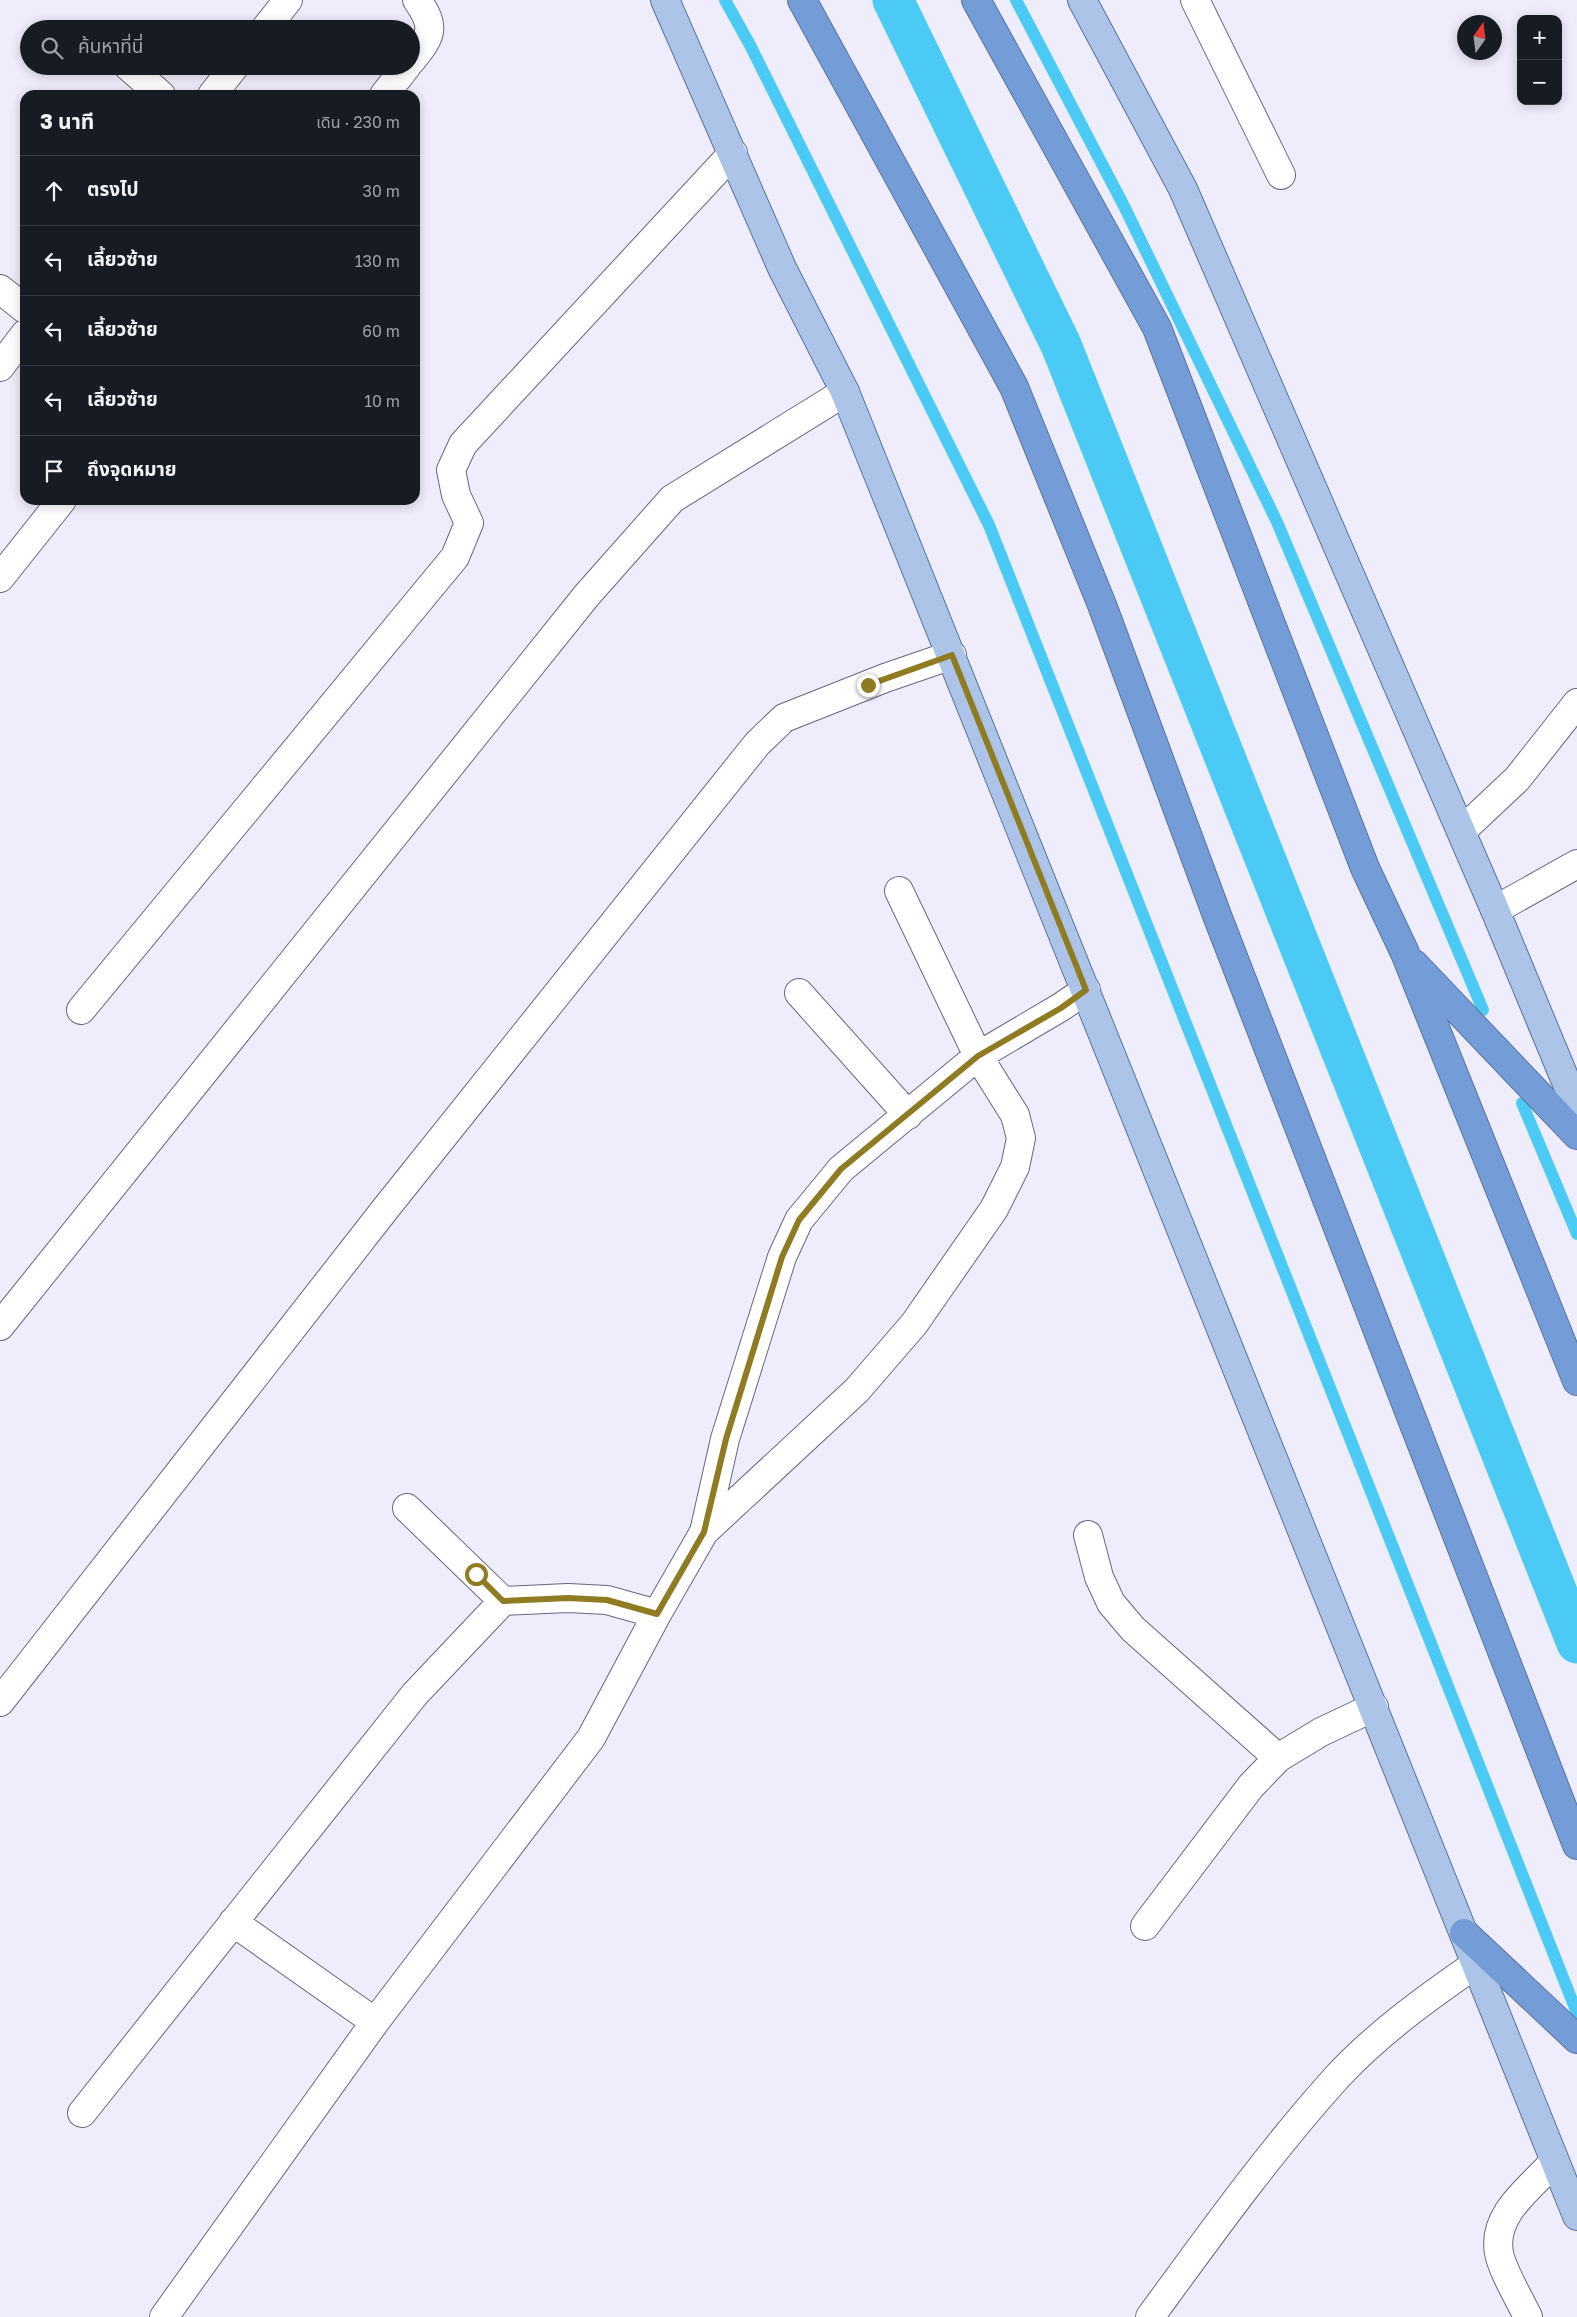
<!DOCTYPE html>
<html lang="th">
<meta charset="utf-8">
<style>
body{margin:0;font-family:"Golos Text","Noto Sans Thai",sans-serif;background:#20242c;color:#f1f3f6}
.controls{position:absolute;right:15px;top:15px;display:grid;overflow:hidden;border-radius:10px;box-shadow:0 2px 12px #0003}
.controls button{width:45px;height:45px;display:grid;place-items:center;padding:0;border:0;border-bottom:1px solid #363941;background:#171b24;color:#f1f3f6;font:25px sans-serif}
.compass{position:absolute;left:1457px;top:15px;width:45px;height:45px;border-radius:50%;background:#171b24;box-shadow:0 2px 12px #0003;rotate:14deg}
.stop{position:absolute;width:15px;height:15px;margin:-11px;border:4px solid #8f7c22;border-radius:50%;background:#fff}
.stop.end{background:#8f7c22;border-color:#fff;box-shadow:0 1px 5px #0008}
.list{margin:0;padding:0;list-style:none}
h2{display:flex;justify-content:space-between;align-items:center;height:65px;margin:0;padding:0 20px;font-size:21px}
h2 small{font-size:16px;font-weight:400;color:#9ea1a6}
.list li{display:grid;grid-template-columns:32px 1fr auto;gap:15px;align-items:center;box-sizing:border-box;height:70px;padding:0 20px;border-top:1px solid #363941}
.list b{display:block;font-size:19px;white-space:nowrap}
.list em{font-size:16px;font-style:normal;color:#9ea1a6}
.icon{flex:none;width:28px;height:28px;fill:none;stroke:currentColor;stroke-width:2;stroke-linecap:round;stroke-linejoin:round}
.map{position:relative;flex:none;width:1577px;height:2317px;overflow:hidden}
.search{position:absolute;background:#171b24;box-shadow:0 2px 12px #0003;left:20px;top:20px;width:400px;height:55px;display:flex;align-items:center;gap:12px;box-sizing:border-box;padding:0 18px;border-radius:28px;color:#9ea1a6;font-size:19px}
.panel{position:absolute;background:#171b24;box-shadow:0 2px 12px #0003;left:20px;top:90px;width:400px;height:415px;border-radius:15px}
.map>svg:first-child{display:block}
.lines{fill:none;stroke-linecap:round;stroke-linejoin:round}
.stream{stroke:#4acaf4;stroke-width:12}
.canal{stroke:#4acaf4;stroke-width:41}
.minor-casing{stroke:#6a6683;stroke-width:30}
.major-casing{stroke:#59739e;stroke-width:30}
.highway-casing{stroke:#59739e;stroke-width:30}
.minor{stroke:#fff;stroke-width:28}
.major{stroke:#acc4e7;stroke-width:28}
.highway{stroke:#749dd7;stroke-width:28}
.route{stroke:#8f7c22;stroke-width:6}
</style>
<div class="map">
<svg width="1577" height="2317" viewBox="0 0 1577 2317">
<rect width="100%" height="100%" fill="#efedfb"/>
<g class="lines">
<path class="stream" d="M725 0 750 45 989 525 1577 2013
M1016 0 1124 206 1277 522 1483 1010
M1522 1103 1577 1234"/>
<path class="canal" d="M893 0 1061 345 1577 1643"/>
<g class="minor-casing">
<path id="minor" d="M1195 0 1281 175
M265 29 288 0
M411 61C431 36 437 28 417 0
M129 67 161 95
M212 95 235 66
M384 95 407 66
M0 289 25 309
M0 367 25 334
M0 578 62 500
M1468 825 1517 779 1577 703
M1495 910 1577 864
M799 993 908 1115
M81 1010 455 557 469 523 456 495 451 470 463 444 733 153
M0 1326 587 595 672 499 845 392
M407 1508 503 1601
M704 1532 725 1439 782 1257 799 1220 841 1169 978 1056 1061 1007 1086 990
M1088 1535 1099 1577 1111 1603 1133 1629 1278 1758
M0 1702 386 1208 757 744 784 718 885 678 952 655
M233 1922 375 2022
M1145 1926 1251 1786 1278 1758 1321 1732 1374 1707
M82 2113 415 1694 503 1601 568 1598 607 1600 657 1614
M164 2317 375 2022 591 1738 657 1614 704 1532 857 1390 914 1324 994 1209 1015 1167 1021 1138 1015 1115 978 1056 899 891
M1150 2317C1210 2235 1270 2151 1338 2076 1378 2033 1428 1997 1476 1964
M1528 2317C1520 2300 1502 2270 1499 2253 1492 2215 1529 2189 1552 2164L1553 2156"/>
</g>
<g class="major-casing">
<path id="major" d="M665 0 782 268 845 392 1577 2216
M1082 0 1183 189 1495 910 1577 1108"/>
</g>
<g class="highway-casing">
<path id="highway" d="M802 0 1014 387 1102 605 1218 918 1577 1845
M976 0 1157 328 1365 868 1405 953 1577 1381
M1414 964 1577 1135
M1464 1933 1577 2039"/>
</g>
<use href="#minor" class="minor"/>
<use href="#major" class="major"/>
<use href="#highway" class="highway"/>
</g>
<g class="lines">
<path class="route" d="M476 1574 503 1601 568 1598 607 1600 657 1614 704 1532 726 1439 782 1257 799 1220 841 1169 978 1056 1061 1008 1086 990 952 655 868 685"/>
</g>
</svg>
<div class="controls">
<button>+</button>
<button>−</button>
</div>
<svg class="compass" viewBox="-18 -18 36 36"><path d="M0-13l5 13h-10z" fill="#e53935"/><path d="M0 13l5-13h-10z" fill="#9ea1a6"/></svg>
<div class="stop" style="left:476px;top:1574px"></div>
<div class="stop end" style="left:868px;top:685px"></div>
<div class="search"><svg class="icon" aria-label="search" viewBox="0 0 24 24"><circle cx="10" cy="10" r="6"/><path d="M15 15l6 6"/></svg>ค้นหาที่นี่</div>
<section class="panel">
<h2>3 นาที<small>เดิน · 230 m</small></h2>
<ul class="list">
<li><svg class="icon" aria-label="ahead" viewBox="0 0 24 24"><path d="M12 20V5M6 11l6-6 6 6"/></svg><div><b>ตรงไป</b></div><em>30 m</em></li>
<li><svg class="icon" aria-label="left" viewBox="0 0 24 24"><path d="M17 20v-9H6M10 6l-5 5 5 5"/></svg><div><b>เลี้ยวซ้าย</b></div><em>130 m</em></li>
<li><svg class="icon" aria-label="left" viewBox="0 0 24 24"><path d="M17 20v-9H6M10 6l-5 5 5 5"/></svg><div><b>เลี้ยวซ้าย</b></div><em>60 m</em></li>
<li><svg class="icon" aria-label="left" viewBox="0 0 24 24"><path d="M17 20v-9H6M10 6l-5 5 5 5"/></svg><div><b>เลี้ยวซ้าย</b></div><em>10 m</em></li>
<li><svg class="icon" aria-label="arrive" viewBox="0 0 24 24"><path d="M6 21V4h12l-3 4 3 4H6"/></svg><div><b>ถึงจุดหมาย</b></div></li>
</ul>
</section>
</div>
